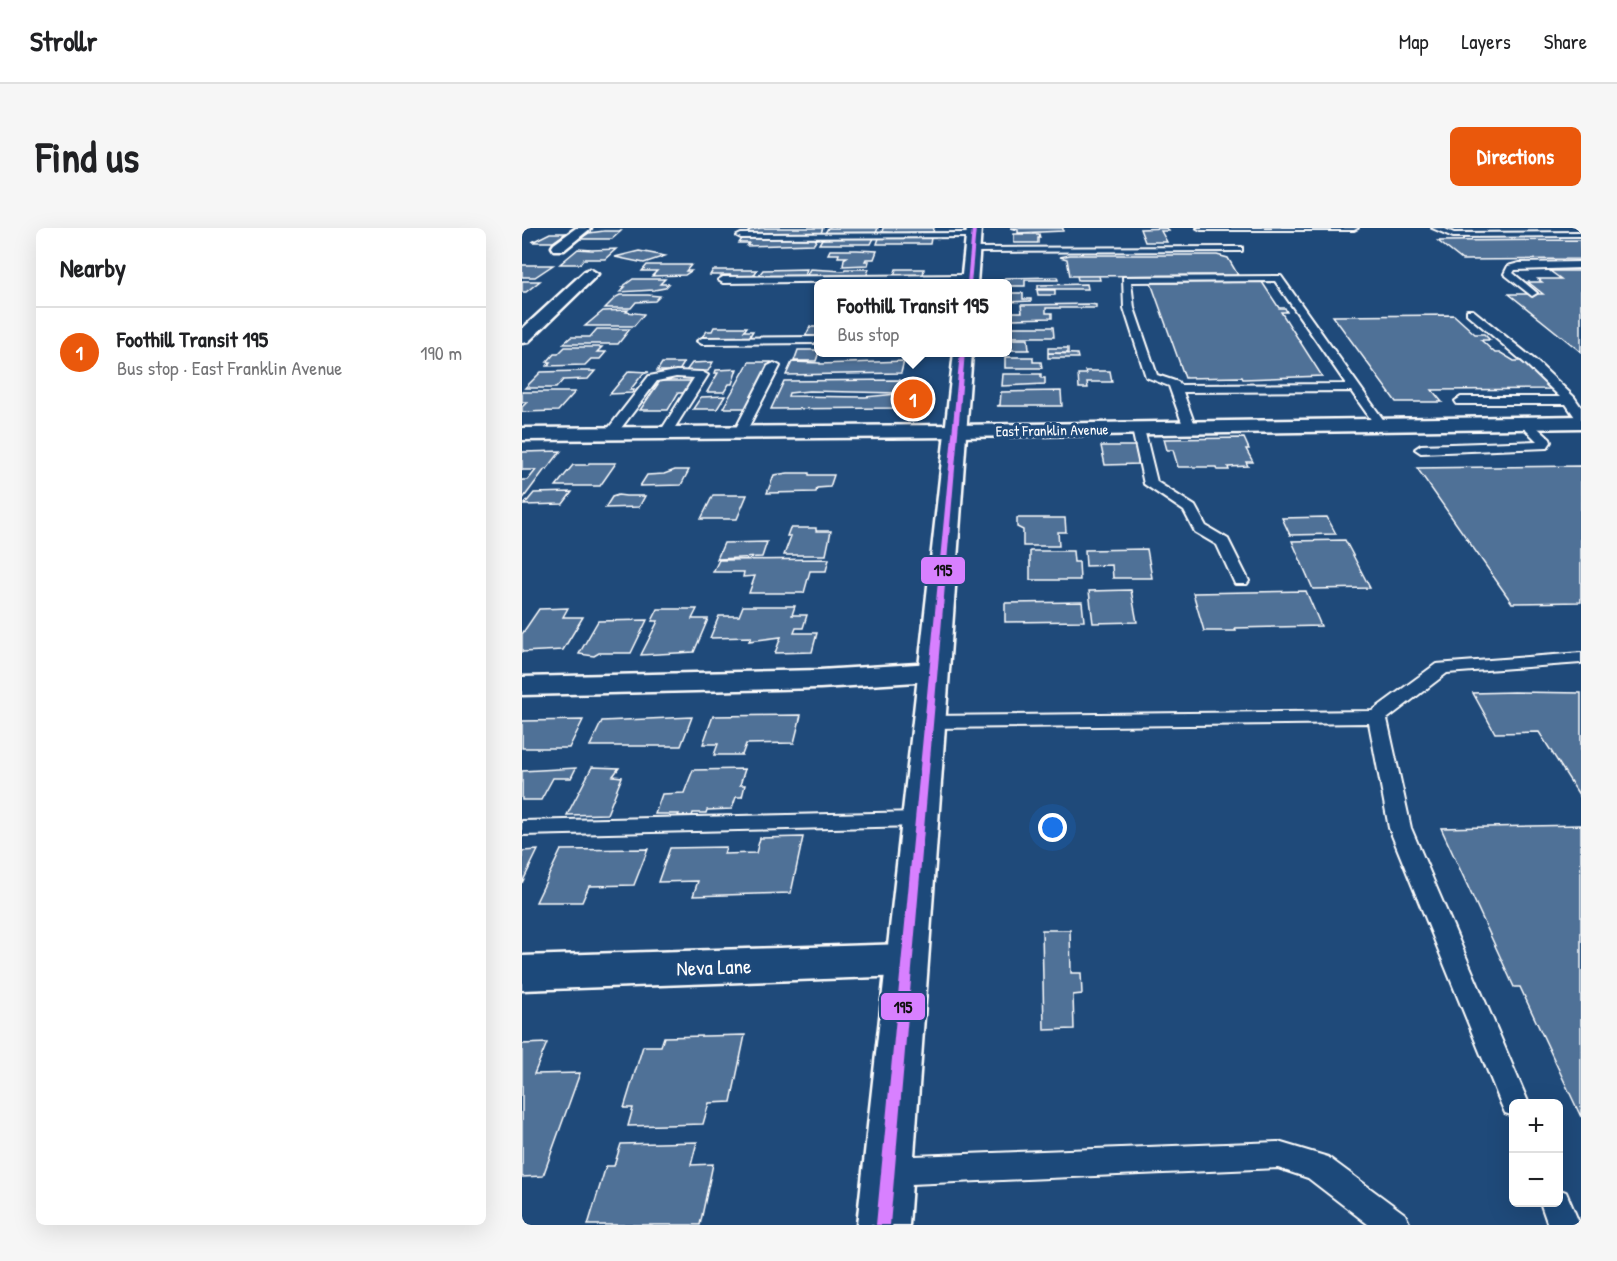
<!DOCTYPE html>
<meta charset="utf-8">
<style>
body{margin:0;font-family:"Patrick Hand",sans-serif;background:#f6f6f6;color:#202124}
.controls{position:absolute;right:18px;bottom:18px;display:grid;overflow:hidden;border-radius:9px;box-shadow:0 6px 24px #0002}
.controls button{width:54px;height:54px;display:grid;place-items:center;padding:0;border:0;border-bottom:2px solid #e0e0e0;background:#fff;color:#202124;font:30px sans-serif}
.you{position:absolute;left:531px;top:600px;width:21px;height:21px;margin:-15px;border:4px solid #fff;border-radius:50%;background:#1a73e8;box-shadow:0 0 0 9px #1a73e833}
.badge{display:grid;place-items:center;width:39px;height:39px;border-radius:50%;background:#ea580c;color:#fff;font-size:20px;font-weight:700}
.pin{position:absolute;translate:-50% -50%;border:3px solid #fff;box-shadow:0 2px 6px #0006}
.popup{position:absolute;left:292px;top:51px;width:198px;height:78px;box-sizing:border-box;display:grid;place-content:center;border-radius:9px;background:#fff;filter:drop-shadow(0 2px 4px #0005);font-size:20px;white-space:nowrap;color:#757577}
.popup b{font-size:22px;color:#202124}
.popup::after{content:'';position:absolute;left:50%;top:100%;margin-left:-12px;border:12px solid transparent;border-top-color:#fff}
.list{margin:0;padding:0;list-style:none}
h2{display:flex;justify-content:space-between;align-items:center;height:78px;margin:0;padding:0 24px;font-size:26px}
h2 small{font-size:20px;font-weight:400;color:#757577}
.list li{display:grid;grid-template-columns:39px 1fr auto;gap:18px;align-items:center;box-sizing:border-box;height:90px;padding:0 24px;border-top:2px solid #e0e0e0}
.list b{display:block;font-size:22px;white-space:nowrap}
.list p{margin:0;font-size:20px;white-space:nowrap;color:#757577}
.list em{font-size:20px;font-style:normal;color:#757577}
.map{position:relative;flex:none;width:1059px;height:997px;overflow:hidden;border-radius:9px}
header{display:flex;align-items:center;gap:36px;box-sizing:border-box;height:84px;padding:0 30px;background:#fff;border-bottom:2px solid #e0e0e0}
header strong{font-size:28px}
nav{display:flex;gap:33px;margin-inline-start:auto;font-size:21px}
.intro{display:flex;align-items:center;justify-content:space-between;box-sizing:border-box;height:144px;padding:0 36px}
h1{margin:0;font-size:42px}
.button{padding:15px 27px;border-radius:9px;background:#ea580c;color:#fff;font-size:21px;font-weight:700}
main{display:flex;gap:36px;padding:0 36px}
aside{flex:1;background:#fff;border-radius:9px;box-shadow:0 6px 24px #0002}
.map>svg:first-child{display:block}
.building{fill:#507197;stroke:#fff;stroke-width:1.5}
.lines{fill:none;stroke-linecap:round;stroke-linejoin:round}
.lane-casing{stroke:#fff;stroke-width:4}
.street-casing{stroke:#fff;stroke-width:5}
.primary-casing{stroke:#fff;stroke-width:5}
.lane{fill:#1f4a7a;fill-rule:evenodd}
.street{fill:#1f4a7a;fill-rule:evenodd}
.primary{fill:#1f4a7a;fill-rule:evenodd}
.bus-1-casing{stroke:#1f4a7a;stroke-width:5}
.bus-1{fill:#d880ff;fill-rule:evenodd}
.labels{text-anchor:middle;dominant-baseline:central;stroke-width:6;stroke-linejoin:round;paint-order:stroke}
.far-street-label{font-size:15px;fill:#fff;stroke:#1f4a7a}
.near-street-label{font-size:21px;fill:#fff;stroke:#1f4a7a}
.line-badge{stroke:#1f4a7a;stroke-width:2}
.pale-badge-label{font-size:16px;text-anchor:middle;font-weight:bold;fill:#111}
</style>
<header>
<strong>Strollr</strong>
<nav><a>Map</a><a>Layers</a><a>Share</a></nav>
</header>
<div class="intro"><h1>Find us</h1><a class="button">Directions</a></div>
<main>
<aside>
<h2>Nearby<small></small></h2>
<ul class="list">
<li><span class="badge">1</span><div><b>Foothill Transit 195</b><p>Bus stop · East Franklin Avenue</p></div><em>190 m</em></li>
</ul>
</aside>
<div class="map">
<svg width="1059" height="997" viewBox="0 0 1059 997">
<rect width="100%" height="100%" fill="#1f4a7a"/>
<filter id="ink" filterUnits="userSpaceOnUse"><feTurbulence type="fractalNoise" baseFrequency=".0167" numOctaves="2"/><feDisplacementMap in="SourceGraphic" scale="12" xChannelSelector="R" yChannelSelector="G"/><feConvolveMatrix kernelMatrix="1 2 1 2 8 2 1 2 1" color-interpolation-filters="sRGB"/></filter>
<g filter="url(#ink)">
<path class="building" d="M239 0H301L299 5H225L228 2Z
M306 0H356L354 5H303Z
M361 0H412L411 4 373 5 360 4Z
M541 0V3L496 5V2L489 0Z
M645 0 647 3H639L645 14H623L618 1Z
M82 3H99L90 11H58L67 5Z
M28 5H44L31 14H10Z
M492 6H517L518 10H516V15H492Z
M395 9 409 10 408 16H355L357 10Z
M266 10 295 11 292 16 225 18 227 15H217L220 11Z
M316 10H352L349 16H297L300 11Z
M1058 12 1059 31 940 32 916 13Z
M56 21 70 22 94 21 83 31H62L58 36H38Z
M308 22H335L355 23 352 31H344L343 33H347L346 37 321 38 322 31 325 29H316L317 26H306Z
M117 23 143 28 122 35 93 29Z
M548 27H695L706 30 716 47 548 48 545 31 538 29Z
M0 37H31L13 49H0Z
M125 37H169L164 43H169L163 47 130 48 135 43H120Z
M285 41 282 49 205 50 208 47H188L191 42H235L232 47H237L241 42Z
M288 41 322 43 323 41H347L344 49H284Z
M374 41H402L401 48H372Z
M1028 43H1059V124L987 66H1021L1006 54H1020L1016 51H1039Z
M555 48H577L578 52H556Z
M535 49 536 52H503V58H486V56L478 54 483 50Z
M111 51H143L138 56H147L143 60 132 62 98 64 103 59H100Z
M0 53H18L4 64H0Z
M740 54 757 80H763L765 84H759L800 148 721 151 720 149 663 150 629 55Z
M565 56 566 61H516V57Z
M515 62H533V67H516Z
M486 65H501V71H509V73L486 74Z
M98 67H126L138 68 133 73 114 74 109 80H83L94 69Z
M499 77 568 76 574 77V80H524V85H530V90L490 91 491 84H500Z
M106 82 104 84 122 86 112 98H63L81 83Z
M932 87 953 106H962L968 112H959L973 125H979L992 133H1000L1031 161 910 162 920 174H874L811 88Z
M192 99H225L222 103H231L226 111H178L185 103H190Z
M288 99H296V109H283Z
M489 99H531L532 109H486V100Z
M75 101H108L96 116H41L49 109H68Z
M486 111H506L507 122H486Z
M43 119H80L75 124H84L78 131H69L63 137 25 138 28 134H25L32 126H36Z
M526 120H546V125H526Z
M276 122H296L297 124 294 133H272Z
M526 125 555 126 556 130H526Z
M483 129H511V134H519L520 140H483Z
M382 133 379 145 264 147 270 134 298 135V136Z
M191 134 186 143H164L170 135Z
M227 134H249L226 180H201Z
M140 135H162L157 143H135Z
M215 141 210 156H207L202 164H185L196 145H193L194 142Z
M57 143H73L66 151 41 152 34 160H3L19 144Z
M107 143 127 144 121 146 108 162H112L110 165 88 166Z
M563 143H588L590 154H565L566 160H557L556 146H564Z
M481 146H519V150H523V156L480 158Z
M378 152 375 165 287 163 267 165 266 168 343 169 375 166 372 180 249 181 262 153Z
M138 153H172L164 165H156L146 182H118Z
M539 163 540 178H475L478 177 479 164Z
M0 164H53L36 183 0 184V179L5 174H0Z
M203 168 195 181H171L179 169Z
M722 210 727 221H724L731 234H724L726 238 706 239 707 242H695L694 239H656L651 222H645L642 211Z
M579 218H613L617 236 583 237Z
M39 223 25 241H23L0 272V252H6L14 242H0V224Z
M67 235H94L78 258H34L51 237H66Z
M1059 238V374L990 375 895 240Z
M153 242H167L159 257 118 258 125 247 142 246Z
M266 245H287V247H312L308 259 295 260 294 264 245 265 252 247Z
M50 264 41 276 2 277 12 265Z
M96 267 104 268H123L117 279 83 280 90 269Z
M191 267H225L215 291H179Z
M805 289 814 306 768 307 760 290Z
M495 290H543L544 304H536L537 318H501V302L495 299Z
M268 300H294V303H309L304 327H262L269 308H265Z
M823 312 848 360 791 361 770 313Z
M245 314 240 329 195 331 202 315Z
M625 321 630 350H591L590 337 564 338 563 322Z
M508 323H551L552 334H557L558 352H508Z
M307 331 304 343H288L282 365H227L233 348 221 349 222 344H191L197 332Z
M609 362 615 394 571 395 567 363Z
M784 363 799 398 713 400 714 403H682L671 365Z
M560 374 562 393 483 394V375Z
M221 378H273L270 387H285L281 400H274L272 405H295L290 424 253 425 259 409 227 413 229 409 188 410 197 388H217Z
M46 380 41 389H61L41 422 0 424V406L17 381Z
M136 381H175L170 391H186L172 424 119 427 136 393H130Z
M125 392 109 425H77L72 428 57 426 76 393Z
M992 464 1059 465V570L1017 504 973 505 951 465Z
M279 487 272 515 224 516 220 527H192L196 516H181L191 488Z
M170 489 159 518H68L80 493Z
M61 492 47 520H0V493Z
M70 539 97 540 91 548 100 549 85 586 45 587Z
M54 540 49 550H31L19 572H0V543Z
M223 541 218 557H223L220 569H214L210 581 185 582 184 585H171L170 588H156L157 586H133L140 566 162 565 171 542Z
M1059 597V889L998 759H992L919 600Z
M281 609 269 665 171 668 176 653 136 654 148 620 204 619 202 626 234 625 238 610Z
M126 621 112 657 67 658 60 674H14L39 622Z
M16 622 0 655V623Z
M520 702H548L549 745H559L560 766 551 767 552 801 522 802Z
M223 807 209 874 187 875 181 896 106 898 111 880H102L121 818H139L142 809Z
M25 815 12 846 58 845 21 948 0 949V816Z
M175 914 169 937 191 936 178 997H66L84 938H92L99 916Z"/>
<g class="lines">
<g class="lane-casing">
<path id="lane" d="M675 0H836L832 2H679Z
M910 0H921L932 5 1059 4V8L931 9Z
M451 5 455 7 454 9 219 10 215 8 219 6Z
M717 19H720V23L450 24 446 22 450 20Z
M1059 34V40L993 42 991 45 1015 65 1010 68 982 46 986 38 997 35Z
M447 47 450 48V52L201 55 196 52 201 49Z
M759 48 865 197 863 200H855L829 163 661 164 674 200 668 204 662 200 647 158 624 149 602 80 601 49ZM753 53 824 156 658 157 656 154 635 147 612 80 609 54Z
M945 82H951L1013 132 1052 169 1059 179V193L1055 192 1044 176H935L933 173 939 169H1038L1005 137 945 86Z
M296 109V115L180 116 175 113 180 110Z
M252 135 258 138 224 204 218 208 214 207 212 204 246 138Z
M154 143 180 144 186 147 148 207 144 208 138 204 172 150 154 149 135 153 93 208H85L83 205 85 202 127 148Z
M1003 191 1007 192 1028 211 1029 214 1025 220 899 225 893 221 899 217 1015 213 997 195Z
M616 197 622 201 635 254 673 278 684 298 706 311 727 353 725 356H713L695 317 673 304 662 283 622 256 610 201Z
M1059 425V435L925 445 865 491 889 600 1007 876H992V888L983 885 979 876 867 600 847 495 406 500 399 498 396 494 399 490 406 488 850 483 914 436Z
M397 584 405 586 408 591 405 596 397 598 0 607V593Z
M756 914 806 929 883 986 888 997H847L786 950 756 940 366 957 355 953 351 943 355 933 366 929Z
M1036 961 1044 964 1058 997H1026L1018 974H1036Z"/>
</g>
<g class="street-casing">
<path id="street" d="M54 0H69L42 22H32L30 19 32 16Z
M68 41 76 46 73 49 6 114 0 115V101L63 43Z
M1059 188V200L434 209 0 212V200L434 197Z
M411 435 422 437 426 444 422 451 411 453 298 460 0 467V449L298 442Z
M384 716 399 720 405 732 399 744 384 748 0 762V728Z"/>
</g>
<g class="primary-casing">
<path id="primary" d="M445 0H459L455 56H439Z
M432 124H450L387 997H335Z"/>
</g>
<use href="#lane" class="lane"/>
<use href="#street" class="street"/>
<use href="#primary" class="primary"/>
<g class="bus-1-casing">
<path id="bus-1" d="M450 0H454L449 56H445Z
M438 124H443L368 997H354Z"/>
</g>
<use href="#bus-1" class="bus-1"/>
</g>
</g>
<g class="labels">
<g class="far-street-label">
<text transform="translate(530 202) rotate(-1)">East Franklin Avenue</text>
</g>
<g class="near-street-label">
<text transform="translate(192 739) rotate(-2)">Neva Lane</text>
</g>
</g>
<g class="line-badge">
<rect x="398" y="328" width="46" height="29" rx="6" fill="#d880ff"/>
<rect x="358" y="764" width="46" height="29" rx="6" fill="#d880ff"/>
</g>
<g class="pale-badge-label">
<text x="421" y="348">195</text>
<text x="381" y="785">195</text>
</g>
</svg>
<div class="controls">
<button>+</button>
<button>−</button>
</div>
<div class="you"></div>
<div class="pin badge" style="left:391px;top:171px">1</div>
<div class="popup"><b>Foothill Transit 195</b>Bus stop</div>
</div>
</main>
